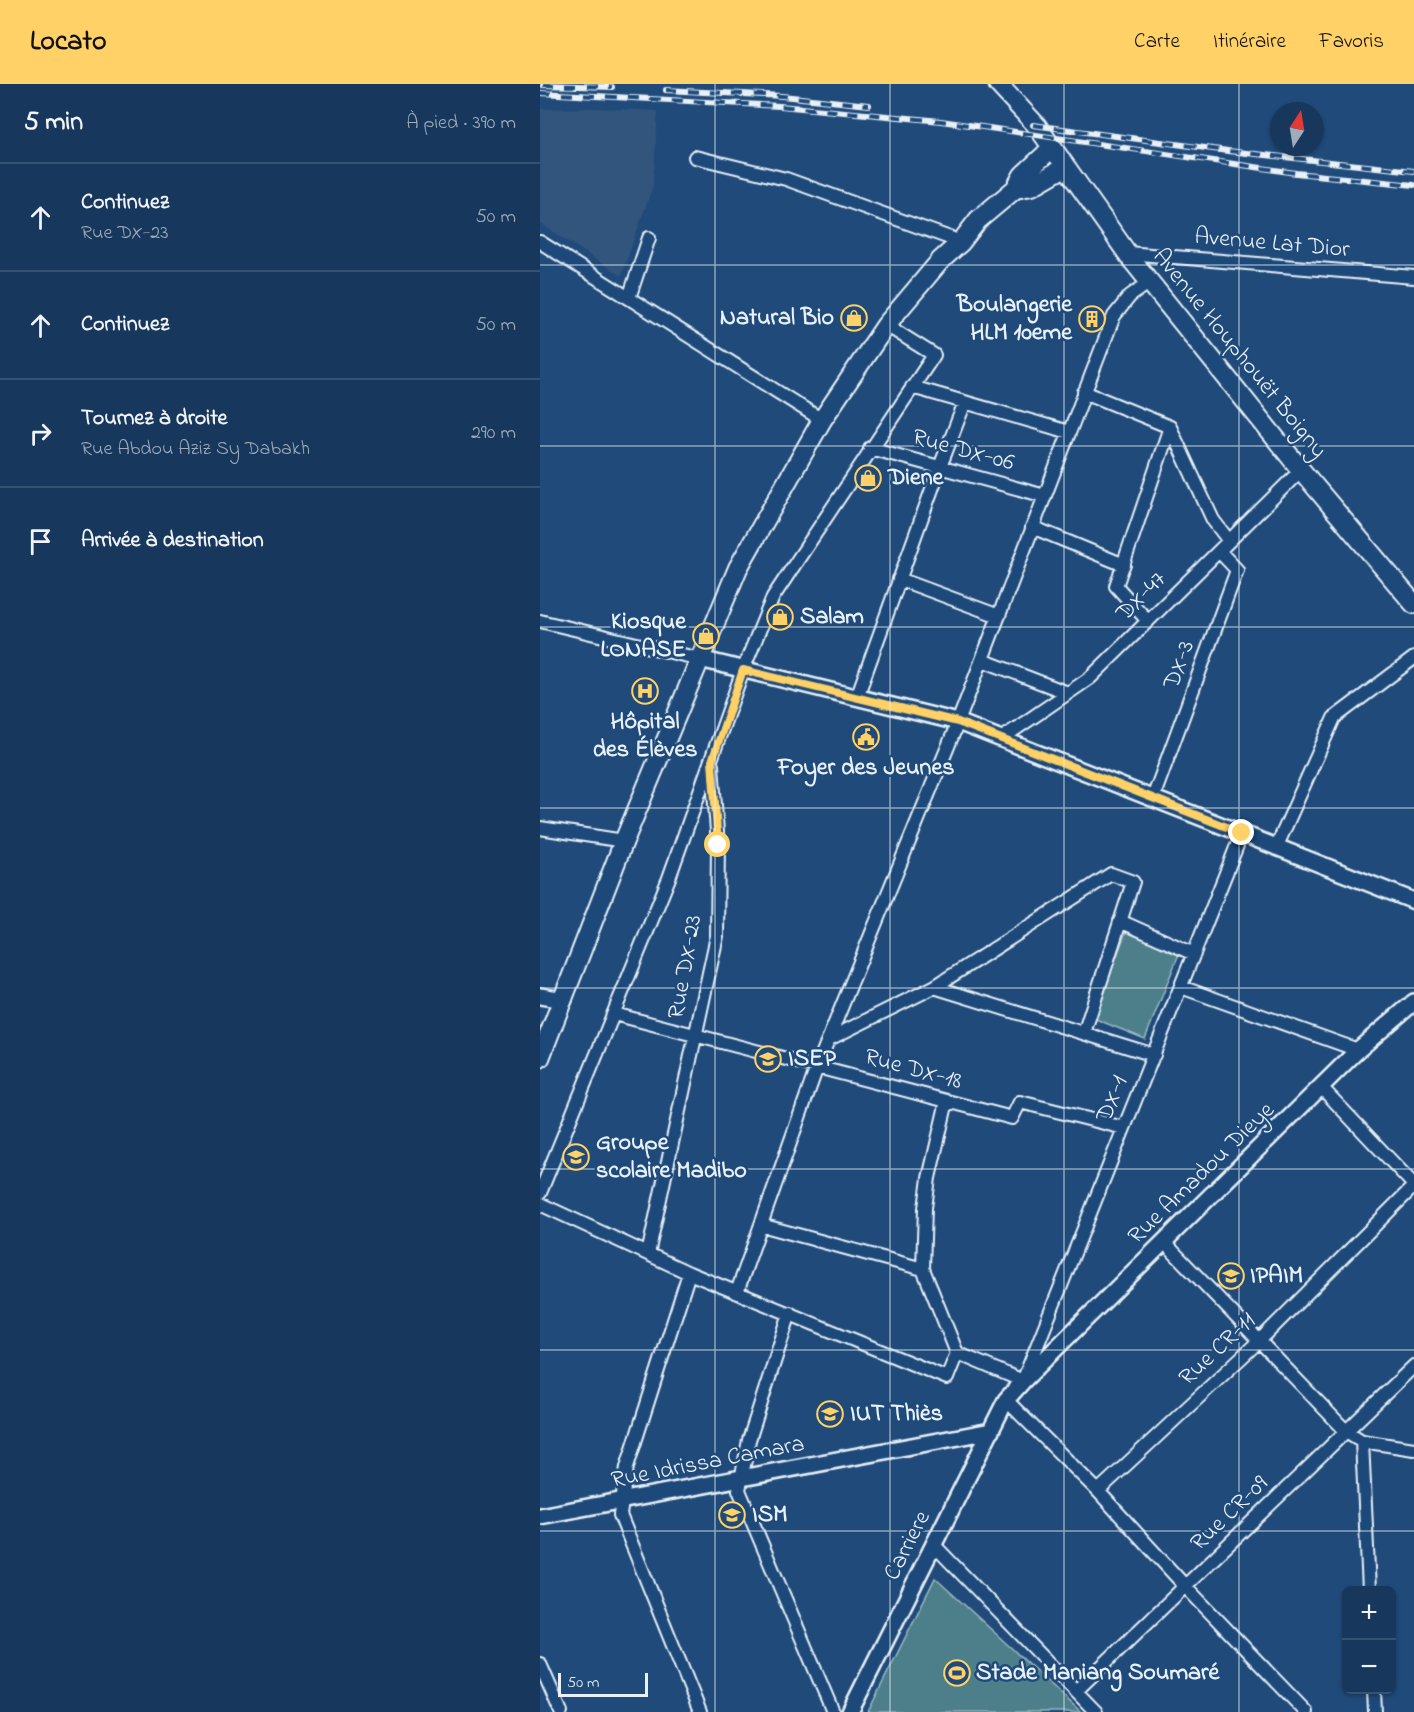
<!DOCTYPE html>
<html lang="fr">
<meta charset="utf-8">
<style>
body{margin:0;font-family:"Indie Flower",sans-serif;background:#244365;color:#f1f3f6}
.controls{position:absolute;right:18px;bottom:18px;display:grid;overflow:hidden;border-radius:9px;box-shadow:0 2px 4px #0004}
.controls button{width:54px;height:54px;display:grid;place-items:center;padding:0;border:0;border-bottom:2px solid #365272;background:#17385c;color:#f1f3f6;font:30px sans-serif}
.compass{position:absolute;left:730px;top:18px;width:54px;height:54px;border-radius:50%;background:#17385c;box-shadow:0 2px 4px #0004;rotate:12deg}
.scale{position:absolute;left:18px;bottom:15px;width:90px;box-sizing:border-box;padding-left:6px;border:3px solid #e8f1f8;border-top:0;font-size:16px;line-height:21px;white-space:nowrap;color:#e8f1f8;-webkit-text-stroke:4px #1f4a7a;paint-order:stroke}
.stop{position:absolute;width:18px;height:18px;margin:-14px;border:4px solid #ffd166;border-radius:50%;background:#fff}
.stop.end{background:#ffd166;border-color:#fff;box-shadow:0 2px 6px #0008}
.list{margin:0;padding:0;list-style:none}
h2{display:flex;justify-content:space-between;align-items:center;height:78px;margin:0;padding:0 24px;font-size:26px}
h2 small{font-size:20px;font-weight:400;color:#9eacbb}
.list li{display:grid;grid-template-columns:39px 1fr auto;gap:18px;align-items:center;box-sizing:border-box;height:108px;padding:0 24px;border-top:2px solid #365272}
.list b{display:block;font-size:22px;white-space:nowrap}
.list p{margin:0;font-size:20px;white-space:nowrap;color:#9eacbb}
.list em{font-size:20px;font-style:normal;color:#9eacbb}
.icon{flex:none;width:33px;height:33px;fill:none;stroke:currentColor;stroke-width:2;stroke-linecap:round;stroke-linejoin:round}
.map{position:relative;flex:none;width:874px;height:1628px;overflow:hidden}
header{display:flex;align-items:center;gap:36px;box-sizing:border-box;height:84px;padding:0 30px;background:#ffd166;color:#111}
header strong{font-size:28px}
nav{display:flex;gap:33px;margin-inline-start:auto;font-size:21px}
main{display:flex}
aside{flex:1;background:#17385c}
.map>svg:first-child{display:block}
.built{fill:#33547e}
.green{fill:#4e7f8a;stroke:#9bb8c1;stroke-width:1.5}
.lines{fill:none;stroke-linecap:round;stroke-linejoin:round}
.minor-casing{stroke:#e8f1f8;stroke-width:16}
.tertiary-casing{stroke:#e8f1f8;stroke-width:20}
.secondary-casing{stroke:#e8f1f8;stroke-width:22}
.minor{stroke:#1f4a7a;stroke-width:12}
.tertiary{stroke:#1f4a7a;stroke-width:15}
.secondary{stroke:#1f4a7a;stroke-width:18}
.rail-casing{stroke:#e8f1f8;stroke-width:6}
.rail{stroke:#1f4a7a;stroke-width:4;stroke-dasharray:11;stroke-linecap:butt}
.route{stroke:#ffd166;stroke-width:8}
.grid{fill:none;stroke:#e8f1f8;stroke-width:1.5;stroke-opacity:0.55}
.labels{text-anchor:middle;dominant-baseline:central;stroke-width:5;stroke-linejoin:round;paint-order:stroke}
.street-label{font-size:24px;fill:#e8f1f8;stroke:#1f4a7a}
.poi-label{font-size:24px;font-weight:bold;fill:#e8f1f8;stroke:#1f4a7a;text-anchor:start}
</style>
<header>
<strong>Locato</strong>
<nav><a>Carte</a><a>Itinéraire</a><a>Favoris</a></nav>
</header>
<main>
<aside>
<h2>5 min<small>À pied · 390 m</small></h2>
<ul class="list">
<li><svg class="icon" aria-label="ahead" viewBox="0 0 24 24"><path d="M12 20V5M6 11l6-6 6 6"/></svg><div><b>Continuez</b><p>Rue DX-23</p></div><em>50 m</em></li>
<li><svg class="icon" aria-label="ahead" viewBox="0 0 24 24"><path d="M12 20V5M6 11l6-6 6 6"/></svg><div><b>Continuez</b></div><em>50 m</em></li>
<li><svg class="icon" aria-label="right" viewBox="0 0 24 24"><path d="M7 20v-9h11M14 6l5 5-5 5"/></svg><div><b>Tournez à droite</b><p>Rue Abdou Aziz Sy Dabakh</p></div><em>290 m</em></li>
<li><svg class="icon" aria-label="arrive" viewBox="0 0 24 24"><path d="M6 21V4h12l-3 4 3 4H6"/></svg><div><b>Arrivée à destination</b></div></li>
</ul>
</aside>
<div class="map">
<svg width="874" height="1628" viewBox="0 0 874 1628">
<rect width="100%" height="100%" fill="#1f4a7a"/>
<filter id="ink" filterUnits="userSpaceOnUse"><feTurbulence type="fractalNoise" baseFrequency=".0167" numOctaves="2"/><feDisplacementMap in="SourceGraphic" scale="12" xChannelSelector="R" yChannelSelector="G"/><feConvolveMatrix kernelMatrix="1 2 1 2 8 2 1 2 1" color-interpolation-filters="sRGB"/></filter>
<g filter="url(#ink)">
<path class="built" d="M56 24 118 27 113 102 81 192 0 139V25Z"/>
<path class="green" d="M586 848 639 870 605 955 553 934Z
M395 1494 541 1628H328Z"/>
<g class="lines">
<g class="minor-casing">
<path id="minor" d="M155 73 246 95 421 158
M0 158 282 336
M587 169 874 193
M89 214 109 154
M372 303 529 348
M544 308 630 343 673 436 689 457
M330 364 505 412
M492 443 584 481
M359 495 459 532
M0 537 160 575
M608 537 576 502 630 343
M442 576 528 609
M317 613 400 383 425 318
M461 655 550 594 761 386
M613 714 697 486 679 467
M0 744 84 757
M736 764 794 634 874 574
M580 837 654 870
M394 903 614 971
M641 903 818 966
M74 930 472 1034 480 1018 584 1044
M289 955 394 903 571 790 593 798 544 949
M782 1004 874 1101
M0 1109 129 794 203 586 233 513 394 271 346 241
M0 1120 149 1189 407 1294 417 1269 383 1185 221 1141
M624 1158 806 1347 822 1357 874 1365
M108 1170 177 852 178 761 172 681
M383 1185 385 1124 389 1094 407 1017
M149 1189 87 1383 80 1431 160 1628
M197 1208 277 983 418 638 574 232 590 212 610 198
M250 1229 209 1356 199 1406 293 1628
M417 1269 483 1297 702 749
M466 1316 558 1407 645 1502 766 1628
M822 1357 829 1506
M558 1407 719 1257 874 1102
M394 1461 556 1628
M0 1580 21 1628
M834 1606 835 1628
M536 1607 874 1282"/>
</g>
<g class="tertiary-casing">
<path id="tertiary" d="M160 575 418 638 874 817
M0 912 24 916
M0 1432 451 1347
M310 1628 466 1316 483 1297 818 966 874 918"/>
</g>
<g class="secondary-casing">
<path id="secondary" d="M458 0 497 42 592 176 761 386 874 520
M475 105 492 102 525 83
M0 974 84 757 198 484 282 336 346 241 400 177 421 158 438 136 475 105 483 91 512 64"/>
</g>
<use href="#minor" class="minor"/>
<use href="#tertiary" class="tertiary"/>
<use href="#secondary" class="secondary"/>
<g class="rail-casing">
<path id="rail" d="M3 1 72 3
M126 6 242 12 329 21
M0 9 240 22 401 37 756 89 874 101
M493 41 688 67 874 87"/>
</g>
<use href="#rail" class="rail"/>
</g>
</g>
<g class="lines" filter="url(#ink)">
<path class="route" d="M178 761 172 677 203 586 418 638 702 749"/>
</g>
<path class="grid" d="M175 0V1628M350 0V1628M524 0V1628M699 0V1628M0 181H874M0 362H874M0 543H874M0 724H874M0 904H874M0 1085H874M0 1266H874M0 1447H874"/>
<defs>
<g id="shop-ring" transform="scale(1.35)"><circle r="9.5" fill="#1f4a7a" stroke="#ffd166" stroke-width="1.5"/><path d="M-5-2.5h2.3a2.7 3.5 0 0 1 5.4 0H5L5.5 6h-11ZM-1.5-2.5h3a1.5 2.3 0 0 0-3 0Z" fill="#ffd166"/></g>
<g id="building-ring" transform="scale(1.35)"><circle r="9.5" fill="#1f4a7a" stroke="#ffd166" stroke-width="1.5"/><path d="M-4-6H4V6H1V3H-1V6H-4ZM-2.5-4.3h1.7v1.8h-1.7ZM.8-4.3h1.7v1.8H.8ZM-2.5-1h1.7V.8h-1.7ZM.8-1h1.7V.8H.8Z" fill="#ffd166"/></g>
<g id="hospital-ring" transform="scale(1.35)"><circle r="9.5" fill="#1f4a7a" stroke="#ffd166" stroke-width="1.5"/><path d="M-5-5h3v3.5h4V-5h3V5h-3V1.5h-4V5h-3Z" fill="#ffd166"/></g>
<g id="civic-ring" transform="scale(1.35)"><circle r="9.5" fill="#1f4a7a" stroke="#ffd166" stroke-width="1.5"/><path d="M-.6-6.5H3V-4.5H.6V-3L4-1V1h2V6H-6V1h2V-1L-.6-3ZM-1.2 2.5V6h2.4V2.5Z" fill="#ffd166"/></g>
<g id="university-ring" transform="scale(1.35)"><circle r="9.5" fill="#1f4a7a" stroke="#ffd166" stroke-width="1.5"/><path d="M0-5L7-2L0 1L-7-2ZM-4 1L0 2.5L4 1V4Q0 6-4 4Z" fill="#ffd166"/></g>
<g id="school-ring" transform="scale(1.35)"><circle r="9.5" fill="#1f4a7a" stroke="#ffd166" stroke-width="1.5"/><path d="M0-5L7-2L0 1L-7-2ZM-4 1L0 2.5L4 1V4Q0 6-4 4Z" fill="#ffd166"/></g>
<g id="stadium-ring" transform="scale(1.35)"><circle r="9.5" fill="#1f4a7a" stroke="#ffd166" stroke-width="1.5"/><path d="M0-5a6.5 5 0 1 0 0 10a6.5 5 0 1 0 0-10ZM-3.5-1.8h7v3.6h-7Z" fill="#ffd166"/></g>
</defs>
<g fill-rule="evenodd">
<use href="#shop-ring" x="314" y="234"/>
<use href="#building-ring" x="552" y="235"/>
<use href="#shop-ring" x="328" y="394"/>
<use href="#shop-ring" x="240" y="533"/>
<use href="#shop-ring" x="166" y="552"/>
<use href="#hospital-ring" x="105" y="607"/>
<use href="#civic-ring" x="326" y="653"/>
<use href="#university-ring" x="228" y="975"/>
<use href="#school-ring" x="36" y="1073"/>
<use href="#university-ring" x="691" y="1192"/>
<use href="#university-ring" x="290" y="1330"/>
<use href="#university-ring" x="192" y="1431"/>
<use href="#stadium-ring" x="417" y="1589"/>
</g>
<g class="labels">
<g class="street-label">
<text transform="translate(732 160) rotate(5)">Avenue Lat Dior</text>
<text transform="translate(699 270) rotate(51)">Avenue Houphouët Boigny</text>
<text transform="translate(423 367) rotate(15)">Rue DX-06</text>
<text transform="translate(602 513) rotate(-45)">DX-47</text>
<text transform="translate(640 581) rotate(-70)">DX-3</text>
<text transform="translate(146 883) rotate(-80)">Rue DX-23</text>
<text transform="translate(373 986) rotate(15)">Rue DX-18</text>
<text transform="translate(573 1015) rotate(-68)">DX-1</text>
<text transform="translate(662 1090) rotate(-44)">Rue Amadou Dieye</text>
<text transform="translate(678 1266) rotate(-43)">Rue CR-11</text>
<text transform="translate(168 1379) rotate(-11)">Rue Idrissa Camara</text>
<text transform="translate(690 1430) rotate(-44)">Rue CR-09</text>
<text transform="translate(368 1462) rotate(-63)">Carriere</text>
</g>
<g class="poi-label">
<text x="532" y="221" text-anchor="end">Boulangerie<tspan x="532" dy="28">HLM 10eme</tspan></text>
<text x="294" y="234" text-anchor="end">Natural Bio</text>
<text x="348" y="394">Diene</text>
<text x="260" y="533">Salam</text>
<text x="146" y="538" text-anchor="end">Kiosque<tspan x="146" dy="28">LONASE</tspan></text>
<text x="105" y="638" text-anchor="middle">Hôpital<tspan x="105" dy="28">des Élèves</tspan></text>
<text x="326" y="684" text-anchor="middle">Foyer des Jeunes</text>
<text x="248" y="975">ISEP</text>
<text x="56" y="1059">Groupe<tspan x="56" dy="28">scolaire Madibo</tspan></text>
<text x="710" y="1192">IPAIM</text>
<text x="310" y="1330">IUT Thiès</text>
<text x="212" y="1431">ISM</text>
<text x="436" y="1589">Stade Maniang Soumaré</text>
</g>
</g>
</svg>
<div class="controls">
<button>+</button>
<button>−</button>
</div>
<svg class="compass" viewBox="-18 -18 36 36"><path d="M0-13l5 13h-10z" fill="#e53935"/><path d="M0 13l5-13h-10z" fill="#9eacbb"/></svg>
<div class="scale">50 m</div>
<div class="stop" style="left:178px;top:761px"></div>
<div class="stop end" style="left:702px;top:749px"></div>
</div>
</main>
